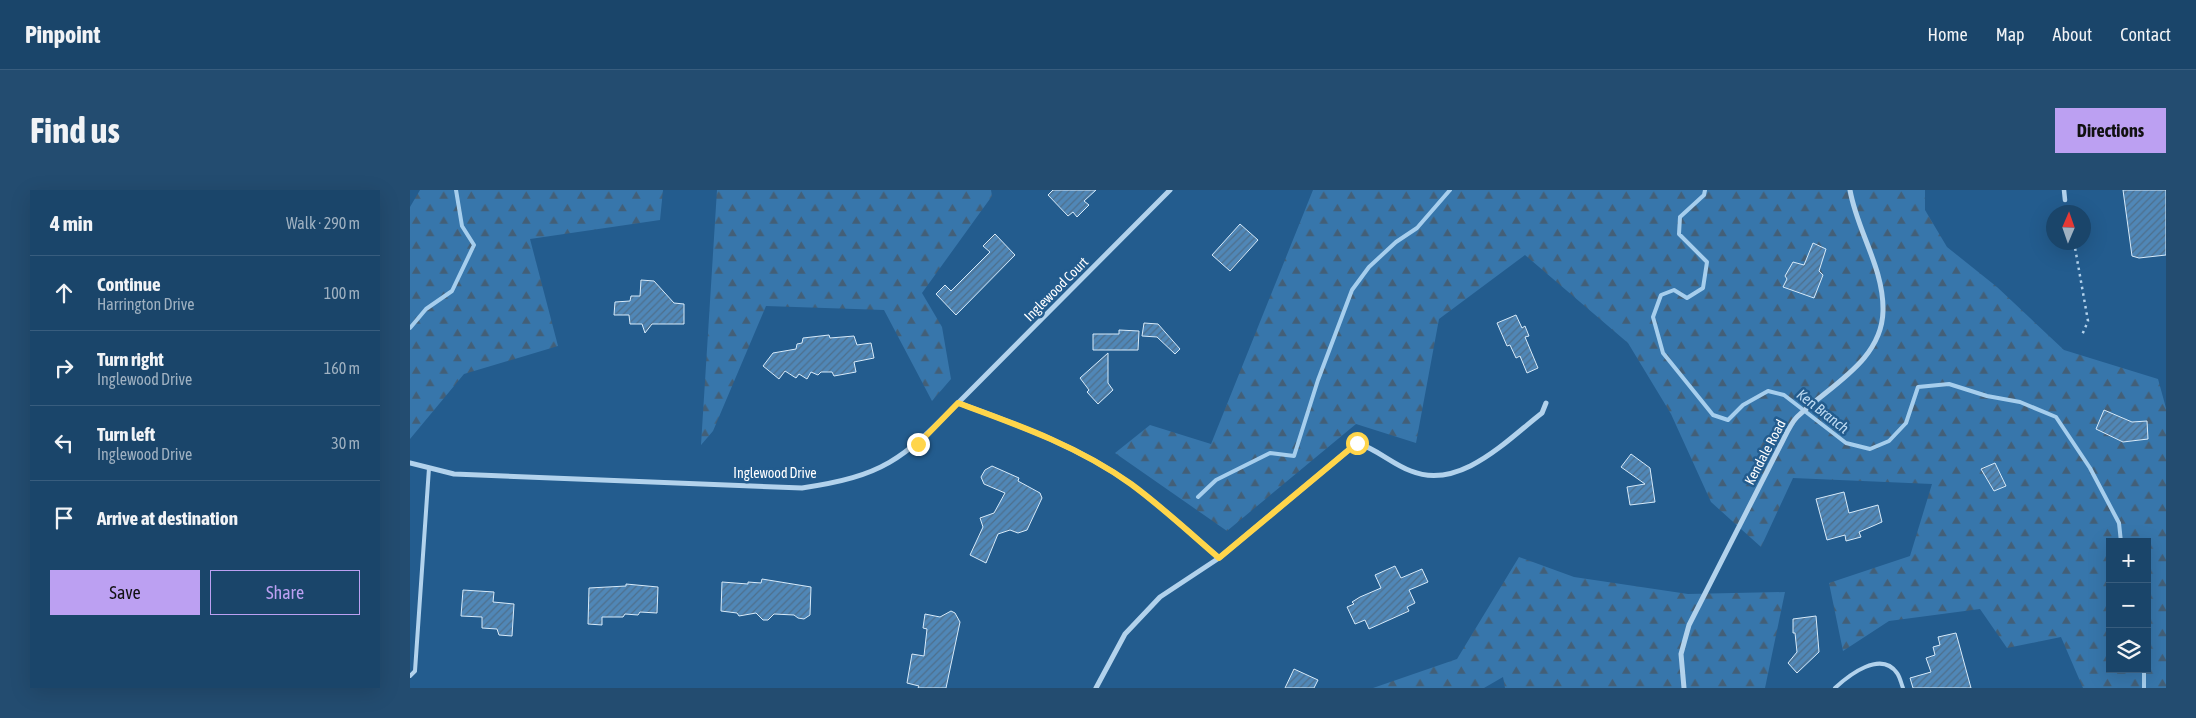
<!DOCTYPE html>
<meta charset="utf-8">
<style>
body{margin:0;font-family:"Asap Condensed",sans-serif;background:#234c70;color:#f1f3f6}
.controls{position:absolute;right:15px;bottom:15px;display:grid;overflow:hidden;border-radius:0px;box-shadow:0 5px 20px #0002}
.controls button{width:45px;height:45px;display:grid;place-items:center;padding:0;border:0;border-bottom:1px solid #385d7e;background:#1a456a;color:#f1f3f6;font:25px sans-serif}
.compass{position:absolute;left:1636px;top:15px;width:45px;height:45px;border-radius:50%;background:#1a456a;box-shadow:0 5px 20px #0002;rotate:2deg}
.stop{position:absolute;width:15px;height:15px;margin:-11px;border:4px solid #ffd54a;border-radius:50%;background:#fff}
.stop.end{background:#ffd54a;border-color:#fff;box-shadow:0 1px 5px #0008}
.list{margin:0;padding:0;list-style:none}
h2{display:flex;justify-content:space-between;align-items:center;height:65px;margin:0;padding:0 20px;font-size:21px}
h2 small{font-size:16px;font-weight:400;color:#9fb1c1}
.list li{display:grid;grid-template-columns:32px 1fr auto;gap:15px;align-items:center;box-sizing:border-box;height:75px;padding:0 20px;border-top:1px solid #385d7e}
.list b{display:block;font-size:19px;white-space:nowrap}
.list p{margin:0;font-size:16px;white-space:nowrap;color:#9fb1c1}
.list em{font-size:16px;font-style:normal;color:#9fb1c1}
.actions{display:flex;gap:10px;padding:15px 20px}
.actions a{flex:1;padding:11px 0;border:1px solid #bca0f2;border-radius:0px;text-align:center;font-size:18px;color:#bca0f2}
.actions .main{background:#bca0f2;color:#111}
.icon{flex:none;width:28px;height:28px;fill:none;stroke:currentColor;stroke-width:2;stroke-linecap:round;stroke-linejoin:round}
.map{position:relative;flex:none;width:1756px;height:498px;overflow:hidden;border-radius:0px}
header{display:flex;align-items:center;gap:30px;box-sizing:border-box;height:70px;padding:0 25px;background:#1a456a;border-bottom:1px solid #385d7e}
header strong{font-size:24px}
nav{display:flex;gap:28px;margin-inline-start:auto;font-size:18px}
.intro{display:flex;align-items:center;justify-content:space-between;box-sizing:border-box;height:120px;padding:0 30px}
h1{margin:0;font-size:35px}
.button{padding:12px 22px;border-radius:0px;background:#bca0f2;color:#111;font-size:18px;font-weight:700}
main{display:flex;gap:30px;padding:0 30px}
aside{flex:1;background:#1a456a;border-radius:0px;box-shadow:0 5px 20px #0002}
.map>svg:first-child{display:block}
.forest{fill:url(#forest-firs);fill-rule:evenodd}
.lines{fill:none;stroke-linecap:round;stroke-linejoin:round}
.stream{stroke:#a6ceed;stroke-width:4}
.building{fill:url(#building-hatch);stroke:#d7eaf9}
.path{stroke:#b2d2ec;stroke-width:2.5;stroke-dasharray:2.5 4;stroke-linecap:butt}
.service{stroke:#b2d2ec;stroke-width:4}
.pedestrian{stroke:#b2d2ec;stroke-width:4.5}
.minor{stroke:#b2d2ec;stroke-width:5}
.route{stroke:#ffd54a;stroke-width:6}
.labels{text-anchor:middle;dominant-baseline:central;stroke-width:5;stroke-linejoin:round;paint-order:stroke}
.street-label{font-size:14px;fill:#fff;stroke:#235c8e}
.water-label{font-size:15px;font-style:italic;fill:#bedbf3;stroke:#235c8e}
</style>
<header>
<strong>Pinpoint</strong>
<nav><a>Home</a><a>Map</a><a>About</a><a>Contact</a></nav>
</header>
<div class="intro"><h1>Find us</h1><a class="button">Directions</a></div>
<main>
<aside>
<h2>4 min<small>Walk · 290 m</small></h2>
<ul class="list">
<li><svg class="icon" aria-label="ahead" viewBox="0 0 24 24"><path d="M12 20V5M6 11l6-6 6 6"/></svg><div><b>Continue</b><p>Harrington Drive</p></div><em>100 m</em></li>
<li><svg class="icon" aria-label="right" viewBox="0 0 24 24"><path d="M7 20v-9h11M14 6l5 5-5 5"/></svg><div><b>Turn right</b><p>Inglewood Drive</p></div><em>160 m</em></li>
<li><svg class="icon" aria-label="left" viewBox="0 0 24 24"><path d="M17 20v-9H6M10 6l-5 5 5 5"/></svg><div><b>Turn left</b><p>Inglewood Drive</p></div><em>30 m</em></li>
<li><svg class="icon" aria-label="arrive" viewBox="0 0 24 24"><path d="M6 21V4h12l-3 4 3 4H6"/></svg><div><b>Arrive at destination</b></div></li>
</ul>
<div class="actions"><a class="main">Save</a><a>Share</a></div>
</aside>
<div class="map">
<svg width="1756" height="498" viewBox="0 0 1756 498">
<defs>
<pattern id="forest-firs" width="22" height="20" patternUnits="userSpaceOnUse" patternTransform="scale(1.25)"><rect width="22" height="20" fill="#3776ab"/><path d="M5 1l3.5 6h-7zM16 11l3.5 6h-7z" fill="#435f77"/></pattern>
<pattern id="building-hatch" width="6" height="6" patternUnits="userSpaceOnUse" patternTransform="scale(1.25)"><rect width="6" height="6" fill="#5087b7"/><path d="M-1 1l2-2M0 6l6-6M5 7l2-2" fill="none" stroke="#4e6f8c"/></pattern>
</defs>
<rect width="100%" height="100%" fill="#235c8e"/>
<path class="forest" d="M10 0H253L250 30 120 49 148 156 54 184 0 249V17Z
M307 0H581L582 6 512 103 532 137 541 189 522 211 474 120 356 116 303 241 291 255Z
M903 0H1515V20L1537 57 1587 97 1654 160 1748 189 1756 218V498H1673L1651 447 1597 458 1570 419 1479 431 1433 461 1419 393 1500 366 1522 294 1383 288 1351 357 1301 312 1261 224 1218 153 1115 65 1029 129 1006 253 946 234 817 341 705 263 740 235 801 254ZM1700 352H1737V479H1700Z
M1109 367 1164 387 1278 404 1375 402 1355 498H1095L1093 487 1074 498H963L1047 469Z"/>
<g class="lines">
<path class="stream" d="M1295 0 1294 5 1270 27 1269 44 1297 72 1293 98 1277 108 1264 100 1251 105 1243 127 1253 163 1303 225 1318 230 1333 215 1358 201 1374 205 1436 253 1460 259 1479 251 1496 233 1508 197 1539 194 1577 206 1610 212 1646 227 1680 278 1709 333 1711 352
M0 138 16 119 42 101 64 55 52 36 46 0
M788 307 806 290 860 263 884 266 908 190 942 100 959 77 986 52 1007 38 1040 0
M1734 498V479"/>
</g>
<path class="building" d="M643 0H686L674 11 679 15 667 27 663 22 658 26 638 5Z
M1713 0H1756V65L1729 68 1722 66Z
M830 34 848 50 820 81 802 65Z
M585 44 605 65 546 125 526 104 535 95 541 101 580 62 573 56Z
M1403 53 1416 59 1409 81 1413 85 1404 108 1373 97 1377 89 1375 86 1383 72 1394 75Z
M231 90 244 91 264 113 274 114V134H242L235 143 232 134H220L219 125H204L205 112 220 111 221 106H230Z
M1106 125 1112 138 1115 136 1119 146 1115 147 1128 178 1117 183 1110 166 1106 168 1100 155 1097 156 1087 133Z
M734 133 748 134 770 159 765 164 747 147 732 146Z
M709 140 729 141 728 160H683V144H709Z
M419 145 420 148 444 146 447 155 461 153 464 168 444 172 446 182 424 186 422 182H411L408 185 401 182 397 189 389 184 386 188 375 181 369 189 353 176 363 163 386 159 387 154 392 153 393 148Z
M698 163V193L703 200 688 214 677 202 679 200 670 188Z
M1694 220 1722 232 1737 231 1738 249 1713 252 1686 239Z
M1221 264 1240 278 1245 312 1220 315 1217 297 1235 294 1211 277Z
M1585 273 1596 296 1584 301 1571 279Z
M582 276 609 288 608 291 630 303 632 308 617 340 608 343 600 340 588 344 576 373 560 365 573 337 570 328 584 323 595 303 574 294 571 287 575 280Z
M1434 302 1439 323 1468 315 1472 332 1449 342 1451 347 1436 351 1435 345 1417 350 1406 309Z
M985 376 991 388 1012 379 1018 392 999 400 1005 413 997 417 999 421 959 439 955 430 945 434 937 417 944 414 942 412 950 407 971 398 965 385Z
M352 389 401 397 400 425 394 429 388 428 384 425 364 424 358 430H353L346 423 329 426 327 423 311 421 312 392 338 394V392L351 393Z
M216 394 248 397 247 423 230 422 228 425 215 424 213 427H192V435L178 434 179 398 216 396Z
M53 400 84 402 83 412 104 414 102 446 89 445 87 439 72 438V427L51 426Z
M541 421 545 423 550 432 536 498H508L509 496 497 493 502 464 514 466 517 439 513 438 515 424 530 427Z
M1406 426 1409 462 1387 483 1378 473 1387 462 1385 443H1383V429Z
M1546 443 1561 498H1503L1500 488 1521 482 1516 468 1525 465 1523 457 1530 455 1528 447Z
M884 479 908 490 904 498H875Z"/>
<g class="lines">
<path class="path" d="M1664 52 1678 131 1672 145"/>
<path class="service" d="M0 486 5 481 19 278
M1425 498C1439 485 1471 460 1487 483 1490 487 1491 493 1493 498"/>
<path class="pedestrian" d="M1654 0 1655 10"/>
<path class="minor" d="M548 213 760 0
M0 273 44 284 392 298C473 286 492 270 548 213 608 235 668 256 721 294 751 316 780 343 809 368
M686 498 715 444 750 407 809 368 947 253C967 259 982 274 1001 281 1050 301 1097 250 1132 223L1136 213
M1274 498 1271 464 1279 435 1370 256C1375 247 1380 234 1387 227 1419 196 1472 171 1473 121 1474 78 1447 41 1440 0"/>
</g>
<g class="lines">
<path class="route" d="M508 254 548 213C608 235 668 256 721 294 751 316 780 343 809 368L947 253"/>
</g>
<g class="labels">
<g class="street-label">
<text transform="translate(646 99) rotate(-45)">Inglewood Court</text>
<text transform="translate(1355 262) rotate(-62)">Kendale Road</text>
<text x="365" y="283">Inglewood Drive</text>
</g>
<g class="water-label">
<text transform="translate(1413 221) rotate(38)">Ken Branch</text>
</g>
</g>
</svg>
<div class="controls">
<button>+</button>
<button>−</button>
<button><svg class="icon" aria-label="layers" viewBox="0 0 24 24"><path d="M12 4l9 5-9 5-9-5zM3 14l9 5 9-5"/></svg></button>
</div>
<svg class="compass" viewBox="-18 -18 36 36"><path d="M0-13l5 13h-10z" fill="#e53935"/><path d="M0 13l5-13h-10z" fill="#9fb1c1"/></svg>
<div class="stop" style="left:947px;top:253px"></div>
<div class="stop end" style="left:508px;top:254px"></div>
</div>
</main>
